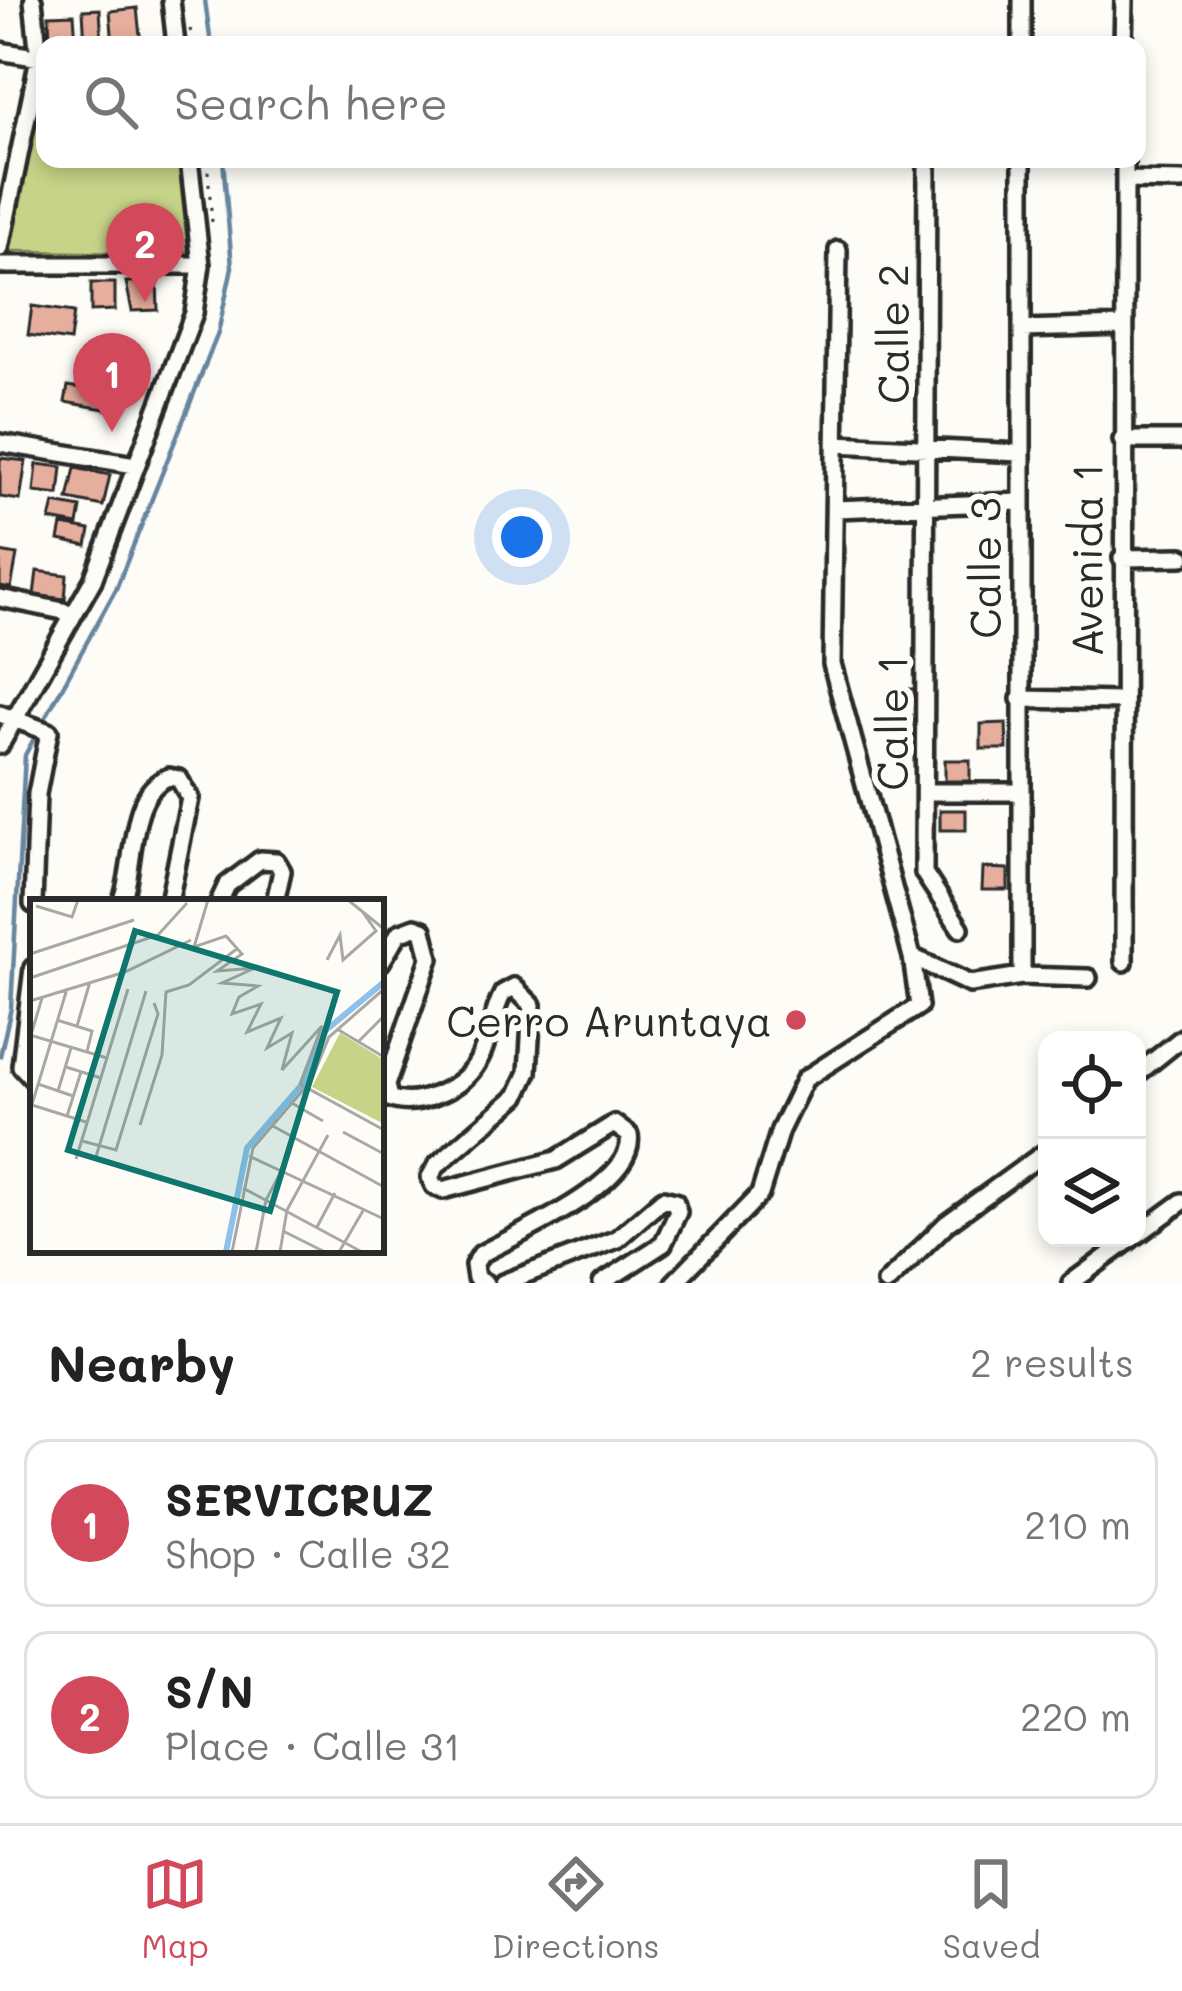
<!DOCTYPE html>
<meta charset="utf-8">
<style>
body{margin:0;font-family:Mali,sans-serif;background:#f2f2f2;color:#222}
.controls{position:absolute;right:36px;bottom:36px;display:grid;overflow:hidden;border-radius:24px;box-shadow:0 6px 18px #0003}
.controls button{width:108px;height:108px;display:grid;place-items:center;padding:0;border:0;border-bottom:3px solid #e0e0e0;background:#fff;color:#222;font:60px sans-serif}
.you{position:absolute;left:522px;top:537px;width:42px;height:42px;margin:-30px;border:9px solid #fff;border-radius:50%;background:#1a73e8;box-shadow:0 0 0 18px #1a73e833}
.badge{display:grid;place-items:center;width:78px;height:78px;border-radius:50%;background:#d1495b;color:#fff;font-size:39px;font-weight:700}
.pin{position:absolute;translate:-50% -99px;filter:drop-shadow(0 3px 6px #0008)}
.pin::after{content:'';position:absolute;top:63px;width:42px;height:36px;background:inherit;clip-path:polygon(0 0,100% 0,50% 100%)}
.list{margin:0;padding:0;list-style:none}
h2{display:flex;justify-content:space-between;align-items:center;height:156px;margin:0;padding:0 48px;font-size:51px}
h2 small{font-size:39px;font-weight:400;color:#767676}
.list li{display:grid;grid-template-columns:78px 1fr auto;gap:36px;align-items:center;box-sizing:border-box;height:168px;margin:0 24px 24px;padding:0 24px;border:3px solid #e0e0e0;border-radius:24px}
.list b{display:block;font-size:45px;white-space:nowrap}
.list p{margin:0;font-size:39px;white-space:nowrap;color:#767676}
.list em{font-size:39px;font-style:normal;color:#767676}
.icon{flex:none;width:66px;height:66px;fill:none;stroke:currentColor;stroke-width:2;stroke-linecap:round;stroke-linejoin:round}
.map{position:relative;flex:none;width:1182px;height:1283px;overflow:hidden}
.search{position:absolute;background:#fff;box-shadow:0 6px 18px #0003;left:36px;right:36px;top:36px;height:132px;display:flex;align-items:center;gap:30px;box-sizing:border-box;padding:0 42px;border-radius:24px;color:#767676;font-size:45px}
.sheet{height:540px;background:#fff}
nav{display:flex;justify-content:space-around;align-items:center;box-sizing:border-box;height:168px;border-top:3px solid #e0e0e0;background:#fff;font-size:33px;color:#767676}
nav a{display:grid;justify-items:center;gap:6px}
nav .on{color:#d1495b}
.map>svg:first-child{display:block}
.green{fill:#c7d387;stroke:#797f59;stroke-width:3}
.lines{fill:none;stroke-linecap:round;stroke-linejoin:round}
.stream{stroke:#66859e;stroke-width:4.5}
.building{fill:#e6ae9d;stroke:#2b2b2b;stroke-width:3}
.minor-casing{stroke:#2b2b2b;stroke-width:24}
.path{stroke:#2b2b2b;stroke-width:3;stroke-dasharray:3 9;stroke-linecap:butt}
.minor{stroke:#fdfcf7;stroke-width:15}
.poi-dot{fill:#d1495b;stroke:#fdfcf7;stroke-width:4.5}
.labels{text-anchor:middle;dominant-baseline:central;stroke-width:12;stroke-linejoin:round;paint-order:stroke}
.street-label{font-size:42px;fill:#2b2b2b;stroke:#fdfcf7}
.poi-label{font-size:42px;fill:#2b2b2b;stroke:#fdfcf7;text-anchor:end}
.inset-river{fill:none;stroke:#8dc1ea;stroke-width:6}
.inset-road{fill:none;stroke:#a9a8a5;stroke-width:3}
.view{fill:#0f766e;fill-opacity:0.15;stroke:#0f766e;stroke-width:6}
.inset-edge{fill:none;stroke:#2b2b2b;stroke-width:6}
</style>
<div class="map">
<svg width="1182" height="1283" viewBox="0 0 1182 1283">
<rect width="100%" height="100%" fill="#fdfcf7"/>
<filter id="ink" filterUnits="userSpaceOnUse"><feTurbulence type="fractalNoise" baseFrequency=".00833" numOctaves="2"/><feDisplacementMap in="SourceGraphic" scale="24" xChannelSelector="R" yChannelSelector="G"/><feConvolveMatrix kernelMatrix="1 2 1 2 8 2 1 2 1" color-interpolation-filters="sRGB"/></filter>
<g filter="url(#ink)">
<path class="green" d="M45 70V159H178L188 249 183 254 8 251Z"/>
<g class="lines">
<path class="stream" d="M205 0 211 45
M0 1056 11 1008 25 755 116 589 218 333 232 267 223 159"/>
</g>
<path class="building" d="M137 8 141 45H113L110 11Z
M100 9 102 45H85L83 10Z
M74 14 76 43 50 44 49 15Z
M157 281 158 310 132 311 126 282Z
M91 283H115V310L91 311Z
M32 306 74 312 70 341 28 335Z
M91 358 114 364 107 388 85 383Z
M68 386 113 393 110 410 65 402Z
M0 458 26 461 20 500 0 497Z
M37 464 62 467 59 495 34 492Z
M75 468 110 475 103 506 68 499Z
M54 503 81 508 78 525 50 520Z
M62 525 90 530 87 546 59 540Z
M0 552 17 555 11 588 0 586Z
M37 571 67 575 65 599 34 595Z
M894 689H919V701H904L905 719H894Z
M1006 723 1007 749H981V724Z
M945 760H970V781H945Z
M940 810H966V830H940Z
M983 868 1008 869V890H982Z"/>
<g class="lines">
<g class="minor-casing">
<path id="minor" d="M171 0 176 45
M1022 45V0
M1123 45 1124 0
M0 51 45 59
M927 159 924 873 960 928
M1125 180 1182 181
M0 248 39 58 33 0
M0 265H201
M1022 329 1124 326
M1122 440H1182
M0 443 135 465
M836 444 1020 453
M835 509 1020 502
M1122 558 1182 557
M0 598 63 611 72 618
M1020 699 1121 701
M0 714 49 732 37 794 33 904
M0 745 93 580 194 313 201 265 189 159
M928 792H1021
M121 902C137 867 126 792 169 777L179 779 190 798 169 902
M219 902 227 885 260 860 276 861 282 871 275 902
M912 957 970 984 1022 976 1088 978
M381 962 399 933 415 927 423 930 430 958 386 1085 389 1098C416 1109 459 1090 475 1066 489 1046 491 1015 503 993L514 987 532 1005 528 1072 517 1096 437 1165 430 1177 434 1186 443 1190 556 1160 614 1124 629 1135C638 1183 517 1234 481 1254L474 1265 476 1278 485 1283
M1124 962 1125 159
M33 968 21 1066 33 1079
M1022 976V159
M1137 1074 1182 1038
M1137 1235 1182 1202
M503 1283 617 1239 663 1199 675 1202 678 1212 663 1244 602 1283
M674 1283 760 1194 780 1130 805 1079 919 1006 912 957 832 664 838 250
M886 1283 946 1224 1047 1151
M1071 1283 1132 1238"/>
</g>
<path class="path" d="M190 29 194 45
M207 159 212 222"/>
<use href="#minor" class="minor"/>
</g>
</g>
<circle class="poi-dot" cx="796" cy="1020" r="12"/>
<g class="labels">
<g class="street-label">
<text transform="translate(892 334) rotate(-90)">Calle 2</text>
<text transform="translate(1086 560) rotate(-90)">Avenida 1</text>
<text transform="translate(984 568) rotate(-90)">Calle 3</text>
<text transform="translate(891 723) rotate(-90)">Calle 1</text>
</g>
<g class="poi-label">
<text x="772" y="1020">Cerro Aruntaya</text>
</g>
</g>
<g transform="translate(30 899)">
<rect width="354" height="354" fill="#fdfcf7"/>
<path d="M310 134 354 161V225L282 188Z" fill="#c7d387"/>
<path class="inset-river" d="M196 353 217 249 275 182 295 132 354 83"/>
<path class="inset-road" d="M178 1 164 48 196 37 212 55 187 72 225 69 192 84 228 87 209 98 202 115 231 105 217 133 251 119 237 149 262 134 252 171 292 127 270 185 354 231M318 1 354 30M6 7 42 18 48 1M0 55 104 21M297 61 310 36 313 61 346 32 332 12M0 79 128 36 157 4M0 102 95 73 161 41M27 121 62 132 57 153M47 127 60 83M307 130 354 158M0 136 77 159M1 136 12 99M328 143 354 117M36 168 71 179M8 185 43 197M28 192 41 149M260 203 293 222M2 206 56 223M0 212 37 90M37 217 51 173M110 226 132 156 136 93 159 86 208 49M241 226 354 288M313 233 354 255M52 242 86 251 128 115 124 104M219 257 354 320M46 260 98 90M65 261 116 92M213 289 332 353M287 328 305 294M253 332 295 353M202 353 223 249 281 182 299 138 354 90M226 353 236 301 254 267M250 353 257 311 298 236M309 353 334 310"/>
<path class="view" d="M105 32 307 93 240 312 38 251Z"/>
<rect width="354" height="354" class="inset-edge"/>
</g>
</svg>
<div class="controls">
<button><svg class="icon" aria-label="locate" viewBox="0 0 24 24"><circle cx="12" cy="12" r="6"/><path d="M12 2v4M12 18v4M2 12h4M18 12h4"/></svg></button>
<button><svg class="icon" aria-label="layers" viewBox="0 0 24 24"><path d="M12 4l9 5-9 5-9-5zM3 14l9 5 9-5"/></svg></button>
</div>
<div class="you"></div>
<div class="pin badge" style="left:112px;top:432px">1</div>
<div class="pin badge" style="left:145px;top:302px">2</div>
<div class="search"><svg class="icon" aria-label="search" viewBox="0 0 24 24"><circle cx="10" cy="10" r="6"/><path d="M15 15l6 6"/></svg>Search here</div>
</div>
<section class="sheet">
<h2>Nearby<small>2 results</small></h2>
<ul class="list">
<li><span class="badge">1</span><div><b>SERVICRUZ</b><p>Shop · Calle 32</p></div><em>210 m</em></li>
<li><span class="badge">2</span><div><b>S/N</b><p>Place · Calle 31</p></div><em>220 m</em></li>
</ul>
</section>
<nav>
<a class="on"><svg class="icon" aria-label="map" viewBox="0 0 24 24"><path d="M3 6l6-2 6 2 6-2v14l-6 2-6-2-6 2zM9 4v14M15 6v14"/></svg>Map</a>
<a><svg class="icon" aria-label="directions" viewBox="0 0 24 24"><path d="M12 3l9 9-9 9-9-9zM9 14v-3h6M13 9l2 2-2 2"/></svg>Directions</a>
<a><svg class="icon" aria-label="saved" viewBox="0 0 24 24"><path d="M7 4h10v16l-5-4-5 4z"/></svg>Saved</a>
</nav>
